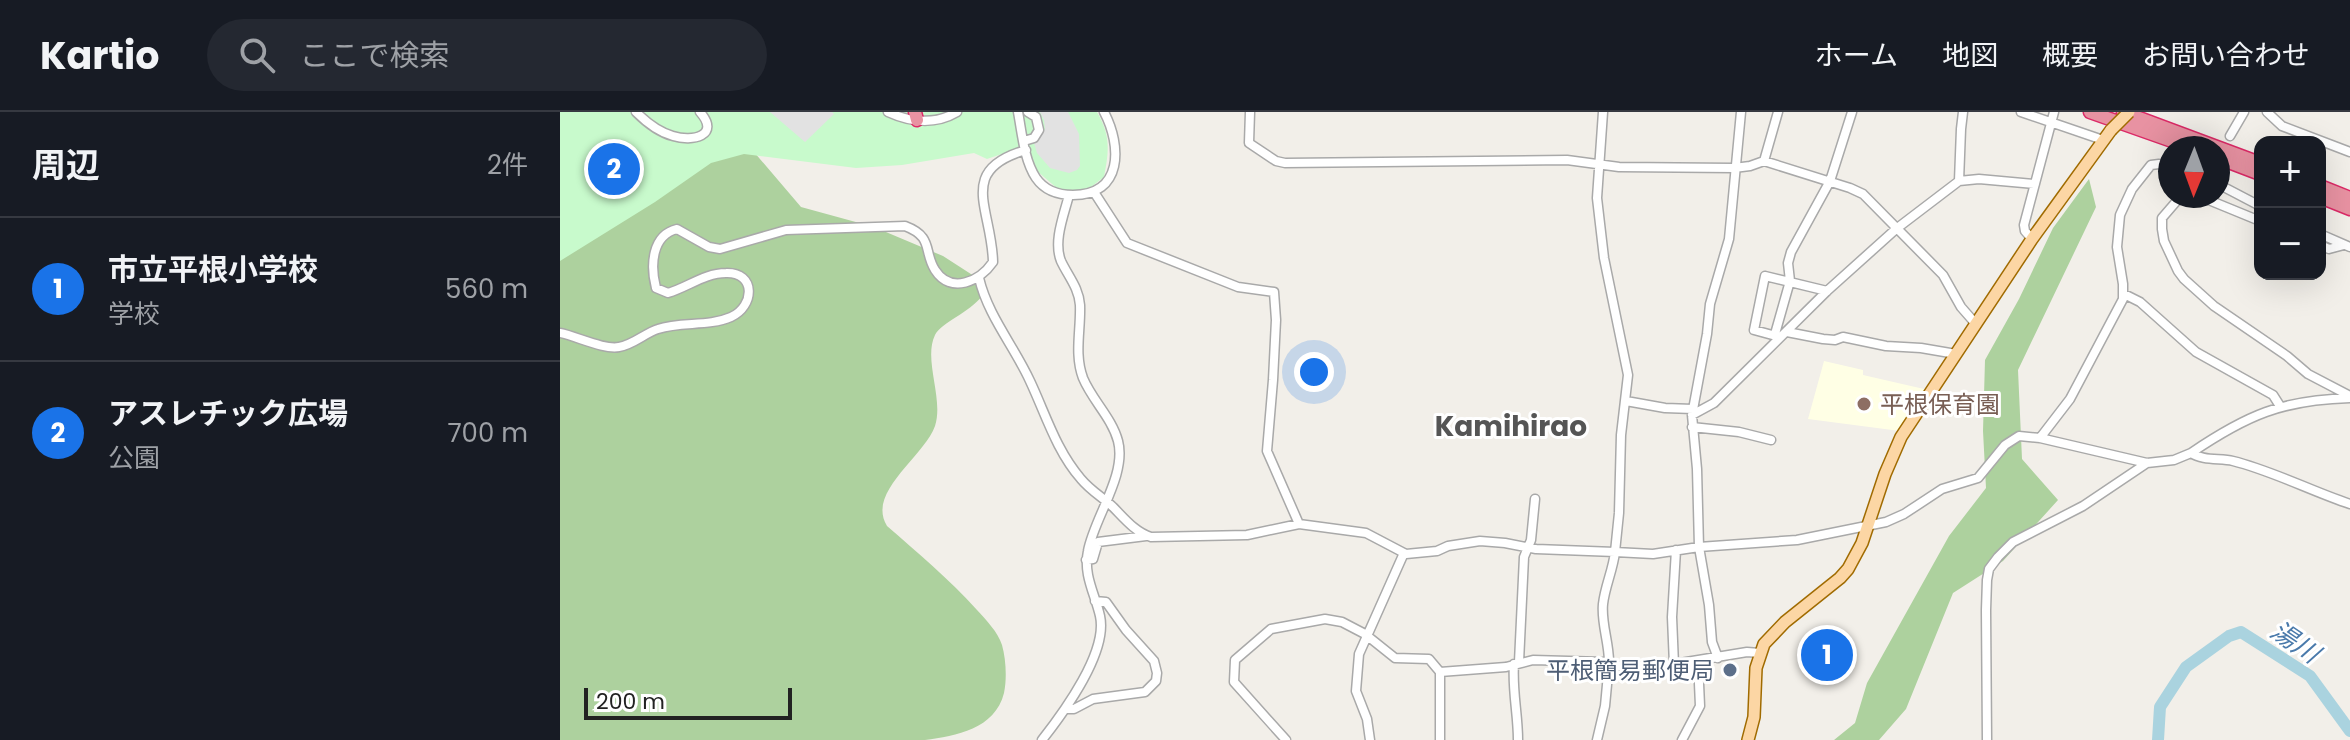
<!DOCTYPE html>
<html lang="ja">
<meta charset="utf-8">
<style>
body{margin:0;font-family:Poppins,"Noto Sans JP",sans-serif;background:#242831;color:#f1f3f6}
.controls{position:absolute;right:24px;top:24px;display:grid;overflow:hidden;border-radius:16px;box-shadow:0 8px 32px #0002}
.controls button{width:72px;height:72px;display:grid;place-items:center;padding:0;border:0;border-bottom:2px solid #363941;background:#171b24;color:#f1f3f6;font:40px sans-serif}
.compass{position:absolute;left:1598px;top:24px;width:72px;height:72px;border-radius:50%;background:#171b24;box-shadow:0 8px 32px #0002;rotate:181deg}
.scale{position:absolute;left:24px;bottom:20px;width:208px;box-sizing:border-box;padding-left:8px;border:4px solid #222;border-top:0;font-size:22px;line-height:28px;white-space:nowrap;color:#222;-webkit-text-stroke:6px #fff;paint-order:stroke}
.you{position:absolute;left:754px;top:260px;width:28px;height:28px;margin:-20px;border:6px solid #fff;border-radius:50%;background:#1a73e8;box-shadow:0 0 0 12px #1a73e833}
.badge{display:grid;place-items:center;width:52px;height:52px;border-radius:50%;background:#1a73e8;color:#fff;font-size:26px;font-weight:700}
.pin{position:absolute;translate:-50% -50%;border:4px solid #fff;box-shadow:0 2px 8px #0006}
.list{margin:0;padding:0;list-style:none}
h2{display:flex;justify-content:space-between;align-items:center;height:104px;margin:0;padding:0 32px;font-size:34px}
h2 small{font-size:26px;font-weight:400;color:#9ea1a6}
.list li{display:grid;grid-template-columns:52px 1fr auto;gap:24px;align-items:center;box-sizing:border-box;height:144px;padding:0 32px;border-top:2px solid #363941}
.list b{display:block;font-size:30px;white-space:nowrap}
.list p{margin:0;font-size:26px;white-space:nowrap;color:#9ea1a6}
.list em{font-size:26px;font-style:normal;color:#9ea1a6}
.icon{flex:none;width:44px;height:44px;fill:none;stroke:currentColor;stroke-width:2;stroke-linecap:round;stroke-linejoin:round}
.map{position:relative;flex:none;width:1790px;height:628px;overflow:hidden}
header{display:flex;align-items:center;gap:48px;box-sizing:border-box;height:112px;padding:0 40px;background:#171b24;border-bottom:2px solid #363941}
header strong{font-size:38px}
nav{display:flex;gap:44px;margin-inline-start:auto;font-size:28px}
.search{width:560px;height:72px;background:#242831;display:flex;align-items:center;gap:20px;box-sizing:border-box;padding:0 28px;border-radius:44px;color:#9ea1a6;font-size:30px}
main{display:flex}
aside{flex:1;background:#171b24}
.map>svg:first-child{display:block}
.education{fill:#ffffe5}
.forest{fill:#add19e}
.park{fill:#c8facc}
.parking{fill:#e2e2e2}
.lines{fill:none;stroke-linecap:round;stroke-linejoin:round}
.river{stroke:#aad3df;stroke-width:12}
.minor-casing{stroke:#a9a9a9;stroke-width:11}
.major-casing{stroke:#a06b00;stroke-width:14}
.highway-casing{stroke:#dc2a67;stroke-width:15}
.minor{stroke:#fff;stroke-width:8}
.major{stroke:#fcd6a4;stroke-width:11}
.highway{stroke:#e892a2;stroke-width:12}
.major-bridge-casing{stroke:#a06b00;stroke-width:14;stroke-linecap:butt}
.major-bridge{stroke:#fcd6a4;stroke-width:11}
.education-dot{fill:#8d6e63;stroke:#fff;stroke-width:3}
.service-dot{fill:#5c6f8a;stroke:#fff;stroke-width:3}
.labels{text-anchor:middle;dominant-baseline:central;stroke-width:6;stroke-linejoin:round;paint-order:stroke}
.education-label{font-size:24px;fill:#785e54;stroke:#fff;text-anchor:start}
.service-label{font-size:24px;fill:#4e5e75;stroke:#fff;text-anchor:end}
.water-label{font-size:26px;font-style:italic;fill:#4a7aab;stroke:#fff}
.quarter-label{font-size:28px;font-weight:bold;fill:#555;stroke:#fff}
</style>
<header>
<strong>Kartio</strong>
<div class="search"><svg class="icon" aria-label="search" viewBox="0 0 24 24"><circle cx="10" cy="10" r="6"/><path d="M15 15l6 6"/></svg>ここで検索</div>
<nav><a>ホーム</a><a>地図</a><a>概要</a><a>お問い合わせ</a></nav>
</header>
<main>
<aside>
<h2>周辺<small>2件</small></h2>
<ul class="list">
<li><span class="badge">1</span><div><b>市立平根小学校</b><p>学校</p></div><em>560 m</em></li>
<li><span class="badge">2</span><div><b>アスレチック広場</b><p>公園</p></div><em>700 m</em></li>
</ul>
</aside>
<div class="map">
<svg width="1790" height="628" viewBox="0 0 1790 628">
<rect width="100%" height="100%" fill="#f2efe9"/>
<path class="education" d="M1264 249 1303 258V263L1364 277 1340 319 1248 307Z"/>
<path class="forest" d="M0 0 171 13 241 95 314 115 383 144 414 164 422 184C410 200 381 211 375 223 363 248 384 286 375 314 364 345 306 380 327 414 358 441 389 467 417 498 426 508 438 520 442 533 446 547 447 567 444 581 435 617 396 624 365 628H0Z
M1529 67 1536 95 1458 258 1462 347 1498 388 1443 449 1393 481 1346 597 1319 628H1274L1295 611 1307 571 1389 424 1426 376 1423 319 1425 248 1459 187 1493 116Z"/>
<path class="park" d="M0 0H537C551 24 549 39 544 65L527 78H499L477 59 468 33 427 47 414 41 342 53 296 56 184 42 151 51 95 90 0 149Z"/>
<path class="parking" d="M210 0H272L274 2 245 30Z
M480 0H508L519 22 520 54 517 58 509 61 490 56 477 41 474 31 485 17 484 8Z"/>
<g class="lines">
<path class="river" d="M1598 628 1600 595 1626 555 1669 524 1681 520 1750 564 1790 619"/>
<g class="minor-casing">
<path id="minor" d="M76 0C87 11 98 20 113 24 132 30 161 24 140 0
M328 0C350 10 375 13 397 0
M458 0C462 21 464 48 476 66 485 79 498 83 513 83 563 83 562 34 544 0
M690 0 689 31 716 49 725 51 1007 48 1059 55 1174 56 1190 54 1204 49 1290 76 1303 82 1383 163 1401 195 1415 211
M1043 0 1037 86 1044 146 1068 263 1061 323 1059 401 1055 440 1093 442 1139 435 1237 428 1326 410 1344 402 1382 377 1418 366 1445 333 1459 324 1480 326 1587 351 1614 348 1631 341C1643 349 1660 346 1673 349 1713 359 1751 379 1790 392
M1461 0 1543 28
M1707 0 1722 14 1790 40
M1670 24 1684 0
M464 29 474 26 479 18 476 5 468 0
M1204 49 1218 0
M1399 69 1401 17 1403 0
M1658 72 1700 94
M534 80 567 131 678 175 714 180 716 208 713 268 707 339 739 412
M1621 84 1602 106V117L1604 129 1618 159 1624 167 1654 194 1727 244 1748 262 1790 284
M1639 84 1700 109
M1760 122 1790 135
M1472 127 1465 119 1464 113 1494 0
M1760 133 1769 137 1784 133
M419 166C428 204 454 234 470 269 486 303 496 338 521 367 530 378 542 385 553 395 564 406 575 420 591 425L687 423 739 412 806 421 846 442 877 439 888 434 920 429 945 431 976 437 1055 440C1053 458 1045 474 1043 492 1041 511 1049 530 1049 550
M1564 182 1580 190 1636 240 1713 283 1720 294
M1227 220 1263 227 1275 228 1283 225 1326 234 1361 236 1396 242
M0 221C16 224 44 238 59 235 73 233 85 221 98 217 121 209 148 215 171 205 195 194 196 160 166 161 145 161 128 175 108 181L96 176C90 153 92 123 117 117L149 135 160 137 226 118 345 114C374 125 363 139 375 158 391 183 420 169 433 150 432 97 396 58 466 38
M1215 222 1230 169 1228 151 1231 140 1270 69 1292 0
M1216 224 1194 218 1205 164 1267 179
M1066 289 1105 296 1133 297
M1132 303 1154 291 1267 179 1336 117 1399 69 1419 67 1475 72
M1132 315 1179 320 1211 328
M1480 326 1510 287 1563 187V172L1557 135 1560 103 1572 77 1591 53 1599 52 1610 55
M1631 341C1687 303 1722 288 1790 286
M526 448 533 447 538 430 586 424
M1158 546 1152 530 1149 493 1139 435 1137 357 1132 303 1147 222 1150 192 1169 127 1181 0
M959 550 964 445 971 428 975 387
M954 552C952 578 958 602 958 628
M1114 553 1112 505 1116 438
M880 560 946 555 973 548 1044 550 1053 554
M505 597H514L533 587 585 580 596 569 597 561 594 549 566 518 546 490 535 489
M482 628C504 600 548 540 540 504 535 482 523 463 528 439 534 406 567 363 558 329 552 306 532 288 523 266 514 242 521 218 520 193 519 176 508 164 501 149 493 129 504 103 509 83
M726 628 674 570 675 548 711 517 765 507 782 510 805 522 835 546 869 547 880 560V628
M810 628 807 607 796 579 799 542 844 441
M1037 628 1045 594 1048 562 1053 554H1102L1187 540 1200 541
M1122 628 1140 594 1138 549
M1427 628 1426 498 1427 468 1429 457 1438 445 1453 430 1523 394 1587 351"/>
</g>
<g class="major-casing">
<path id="major" d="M1188 628 1194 605 1196 556 1204 532 1225 510 1280 466 1288 457 1302 431 1325 362 1341 325 1472 127 1551 18"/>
</g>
<g class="highway-casing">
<path id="highway" d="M355 0 357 8
M1530 0 1632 36
M1563 0 1700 51
M1658 46 1700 62
M1760 74 1790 86
M1760 85 1790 97"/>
</g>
<use href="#minor" class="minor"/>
<use href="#major" class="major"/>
<use href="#highway" class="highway"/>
<g class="major-bridge-casing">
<path id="major-bridge" d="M1551 18 1569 0"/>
</g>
<use href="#major-bridge" class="major-bridge"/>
</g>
<circle class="education-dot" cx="1304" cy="292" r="8"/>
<circle class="service-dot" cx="1170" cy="558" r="8"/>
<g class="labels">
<g class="education-label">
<text x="1320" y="292">平根保育園</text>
</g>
<g class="service-label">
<text x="1154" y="558">平根簡易郵便局</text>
</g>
<g class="water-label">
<text transform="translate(1735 530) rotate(34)">湯川</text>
</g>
<g class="quarter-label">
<text x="951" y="314">Kamihirao</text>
</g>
</g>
</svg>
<div class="controls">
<button>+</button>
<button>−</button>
</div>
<svg class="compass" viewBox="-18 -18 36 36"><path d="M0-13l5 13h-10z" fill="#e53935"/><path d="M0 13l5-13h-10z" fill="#9ea1a6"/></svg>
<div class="scale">200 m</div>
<div class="you"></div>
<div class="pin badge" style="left:1267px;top:543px">1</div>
<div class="pin badge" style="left:54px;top:57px">2</div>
</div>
</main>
